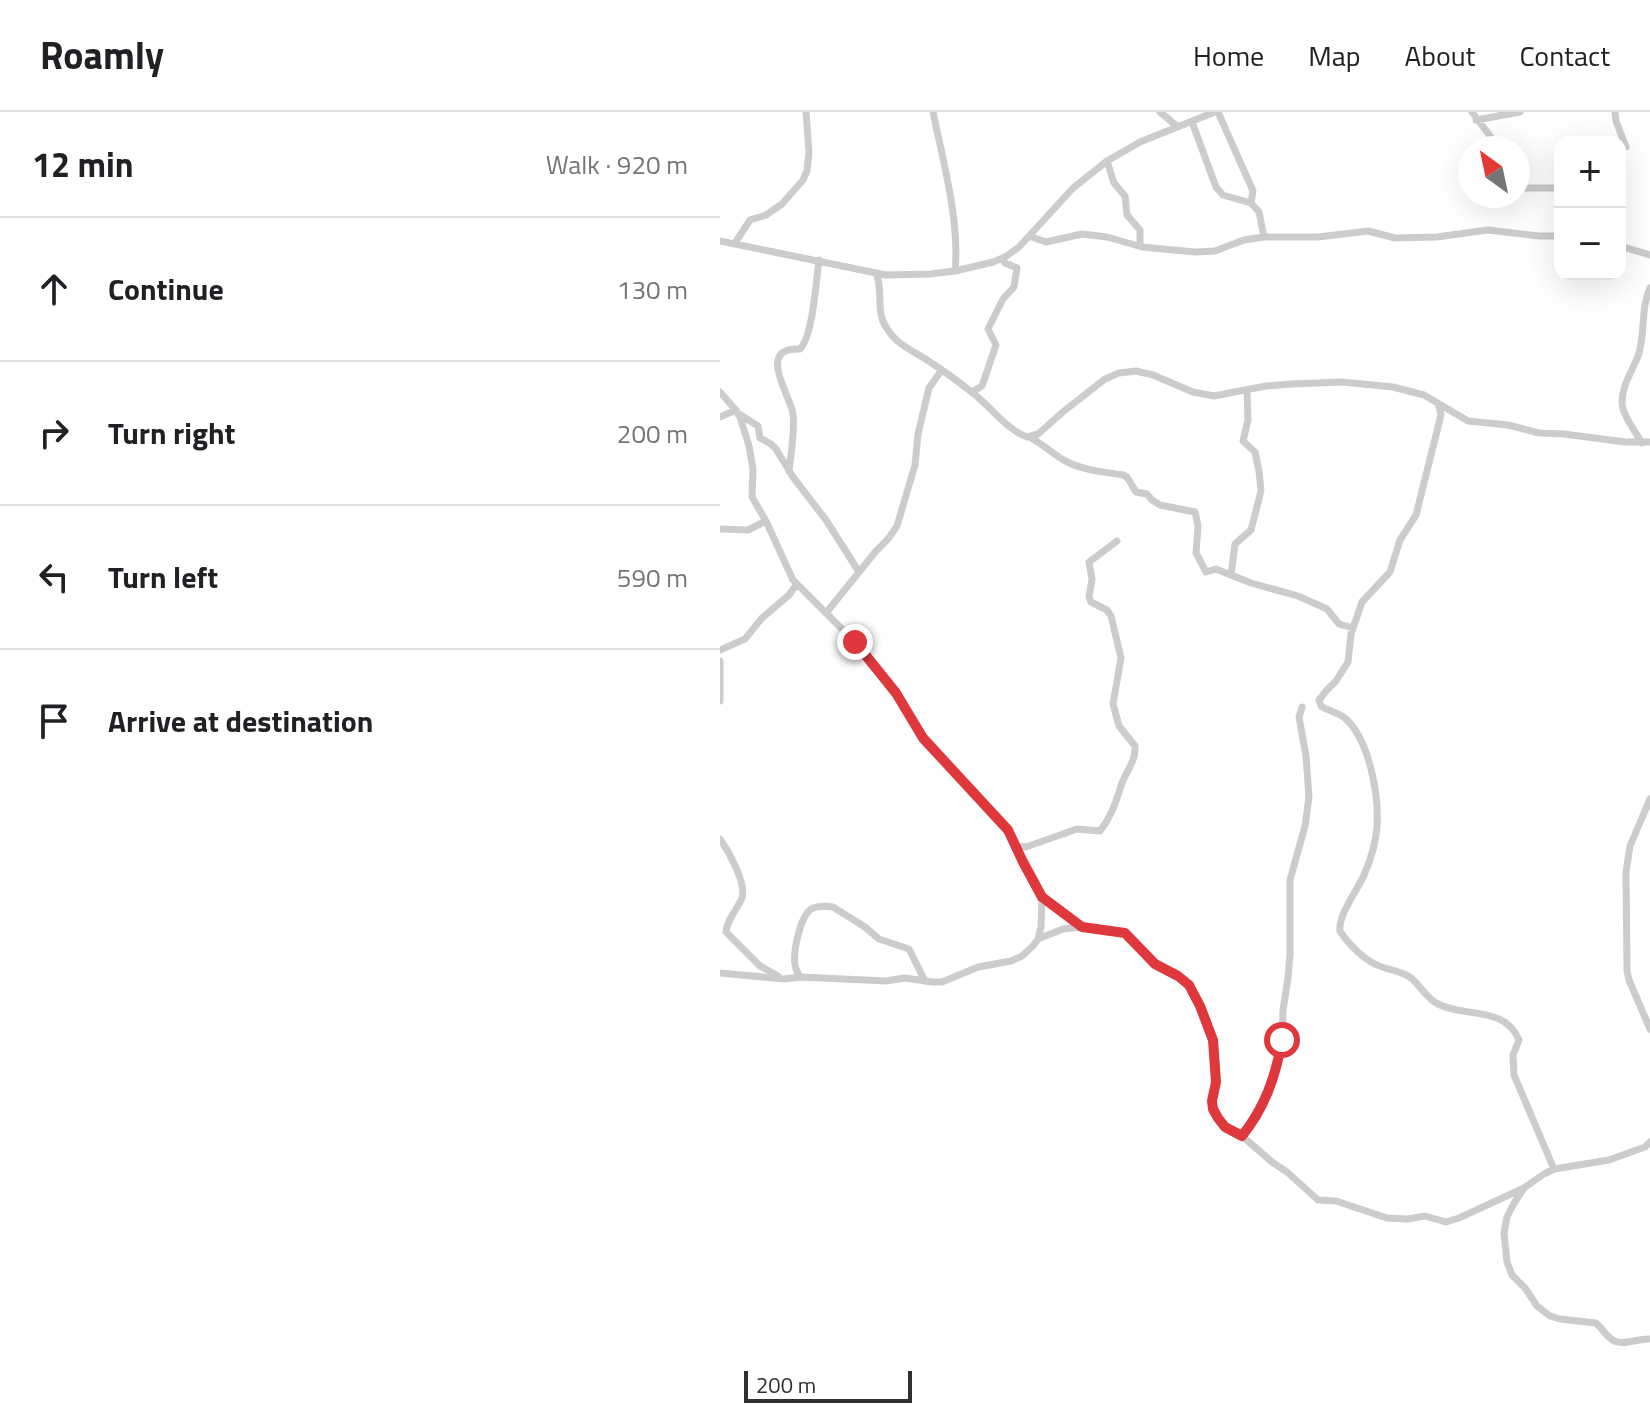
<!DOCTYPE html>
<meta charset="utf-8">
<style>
body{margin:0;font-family:"Titillium Web",sans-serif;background:#f2f2f2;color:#202124}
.controls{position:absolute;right:24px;top:24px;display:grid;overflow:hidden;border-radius:16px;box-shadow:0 8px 32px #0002}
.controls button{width:72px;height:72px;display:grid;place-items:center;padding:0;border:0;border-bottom:2px solid #e0e0e0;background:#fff;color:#202124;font:40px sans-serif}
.compass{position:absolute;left:738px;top:24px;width:72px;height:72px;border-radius:50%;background:#fff;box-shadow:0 8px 32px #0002;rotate:327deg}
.scale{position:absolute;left:24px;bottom:20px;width:168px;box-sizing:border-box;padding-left:8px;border:4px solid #2f2f2f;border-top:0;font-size:22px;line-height:28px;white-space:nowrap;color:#2f2f2f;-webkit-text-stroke:6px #fff;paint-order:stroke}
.stop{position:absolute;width:24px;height:24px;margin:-18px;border:6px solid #df383c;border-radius:50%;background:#fff}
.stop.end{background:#df383c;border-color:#fff;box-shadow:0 2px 8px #0008}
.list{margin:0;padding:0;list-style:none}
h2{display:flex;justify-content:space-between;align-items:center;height:104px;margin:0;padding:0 32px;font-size:34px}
h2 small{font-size:26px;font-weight:400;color:#757577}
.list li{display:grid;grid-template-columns:52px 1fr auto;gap:24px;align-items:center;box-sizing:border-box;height:144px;padding:0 32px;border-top:2px solid #e0e0e0}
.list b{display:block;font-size:30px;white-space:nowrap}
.list em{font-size:26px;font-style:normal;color:#757577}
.icon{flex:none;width:44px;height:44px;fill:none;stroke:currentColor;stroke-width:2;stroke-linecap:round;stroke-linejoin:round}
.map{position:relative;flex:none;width:930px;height:1311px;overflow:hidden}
header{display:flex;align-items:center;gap:48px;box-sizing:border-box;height:112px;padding:0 40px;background:#fff;border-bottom:2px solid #e0e0e0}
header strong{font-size:38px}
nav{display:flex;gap:44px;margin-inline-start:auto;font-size:28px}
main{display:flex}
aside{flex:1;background:#fff}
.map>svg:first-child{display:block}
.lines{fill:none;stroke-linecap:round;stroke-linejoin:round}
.street{stroke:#ccc;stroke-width:7}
.route{stroke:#df383c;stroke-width:10}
</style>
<header>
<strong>Roamly</strong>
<nav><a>Home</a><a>Map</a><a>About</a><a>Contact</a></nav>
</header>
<main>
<aside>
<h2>12 min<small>Walk · 920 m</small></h2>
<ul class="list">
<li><svg class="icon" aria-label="ahead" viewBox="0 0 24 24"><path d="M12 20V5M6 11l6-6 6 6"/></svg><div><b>Continue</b></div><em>130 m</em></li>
<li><svg class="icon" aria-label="right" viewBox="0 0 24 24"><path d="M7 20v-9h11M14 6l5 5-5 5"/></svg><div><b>Turn right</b></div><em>200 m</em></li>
<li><svg class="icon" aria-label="left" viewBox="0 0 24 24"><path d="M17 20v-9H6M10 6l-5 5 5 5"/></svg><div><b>Turn left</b></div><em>590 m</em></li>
<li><svg class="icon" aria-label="arrive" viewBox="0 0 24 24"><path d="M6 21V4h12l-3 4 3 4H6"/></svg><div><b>Arrive at destination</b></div></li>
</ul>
</aside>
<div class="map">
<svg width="930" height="1311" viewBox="0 0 930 1311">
<rect width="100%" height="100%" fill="#fff"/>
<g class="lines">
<path class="street" d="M213 0C223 49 240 110 235 159
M440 0 458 15
M498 0 533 79 531 91 539 100 544 125
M752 0 779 36
M895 0 896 9 906 35
M756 8 800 0
M472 10 496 75 503 83 531 91
M387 49 394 71 405 84 407 103 420 118V134
M798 76H840
M309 124 326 130 362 122 387 125 422 135 475 140 495 139 524 128 544 125H598L648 119 675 126 717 125 768 118 819 124H840
M0 129 166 163 210 162 235 159 273 150 285 145 299 135 353 76 387 49 420 30 495 0
M15 131 30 108 46 103 62 92 83 68 87 59 89 40 86 0
M900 134 930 143
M156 161C164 179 155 198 166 215 175 231 189 237 204 246 221 257 238 269 254 282 272 296 286 317 307 325L318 322 344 299 385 267 399 261 416 259 433 263 473 280 494 284 546 274 571 272 622 270 673 275 704 283 748 309 788 313 819 321 844 322 905 330H930
M0 280 14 296 20 305 29 334 33 357 32 385 46 409 73 468 135 530 176 581 203 626 288 718 303 750 322 785 321 815 318 827 313 834 302 844 291 849 258 855 222 870H212L185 866 166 869 80 865 64 867 0 861
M252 280 262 274 276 233 268 217 283 187 294 175 297 156 285 151 283 146
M718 291 721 303 696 403 680 428 670 460 642 490 631 522 628 550 616 569 606 579 599 588 601 594C610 600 621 601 628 609 650 632 659 684 657 715 656 730 650 749 644 763 637 779 618 803 620 819 629 833 646 850 662 855 671 858 684 860 691 866 701 874 706 886 718 892 745 906 784 893 799 928L793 943 794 963 834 1057
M19 302 38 314 40 326 51 332 56 337 73 365 106 408 139 460
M0 305 16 298
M311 326C322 332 331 340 342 347 359 358 384 360 403 363L407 365 416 380 427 382 432 388 440 393 475 400 478 414 476 441 486 460 496 457 531 471 578 484 607 497 619 512 633 516
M922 331C915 319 903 304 902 291 902 273 912 260 918 244 926 222 920 198 930 176
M69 359C71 340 75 320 73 302 71 284 35 235 80 237 93 224 96 169 99 148
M0 417 28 418 46 409
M511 463 515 432 531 418 541 379 539 359 535 340 523 329 528 308 527 278
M106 501 156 439 168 427 177 414 195 353 198 322 209 276 221 259
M0 538 25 527 42 506 69 483 76 473
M0 549V589
M930 687 910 734 906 760 907 859 909 868 930 917
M0 727C8 738 27 772 22 786 17 798 7 807 6 820L40 854 58 864
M296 734 306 735 357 717 380 719C392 704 396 689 402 671 407 658 416 649 415 634L399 614 393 592 401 546 391 504 387 498 371 490 369 485 372 467 369 450 397 429
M322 785 362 815 405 821 435 852 465 868 480 894 493 928 496 970 492 989 493 997 498 1006 510 1018 522 1024 552 1050 567 1060 598 1088 616 1089 667 1106 688 1107 705 1104 726 1110 739 1106 804 1076
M318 827 343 817 362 815
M80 865C79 863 75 856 75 853 73 840 80 802 93 796 98 794 107 794 113 795L145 815 159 827 189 837 205 869
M522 1024 537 1006 543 993 555 963 562 928 563 898 568 866 570 842V768L585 714 589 685 586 644 579 605 582 595
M930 1030 925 1035 889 1048 834 1057 824 1062 804 1076 793 1093 787 1105 784 1121 787 1150 792 1163 805 1176 817 1194 830 1204 840 1207 876 1211C882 1216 884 1221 890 1226 900 1236 917 1226 930 1227"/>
</g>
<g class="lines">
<path class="route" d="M135 530 176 581 203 626 288 718 303 750 322 785 362 815 405 821 435 852 458 864 469 873 480 894 493 928 496 970 492 989 493 997 498 1006 505 1015 522 1024C545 995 556 964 562 928"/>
</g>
</svg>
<div class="controls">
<button>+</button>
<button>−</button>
</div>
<svg class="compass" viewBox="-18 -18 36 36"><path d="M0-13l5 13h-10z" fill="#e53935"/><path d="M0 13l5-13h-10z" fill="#757577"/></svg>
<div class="scale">200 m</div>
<div class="stop" style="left:562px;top:928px"></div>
<div class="stop end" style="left:135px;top:530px"></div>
</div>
</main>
